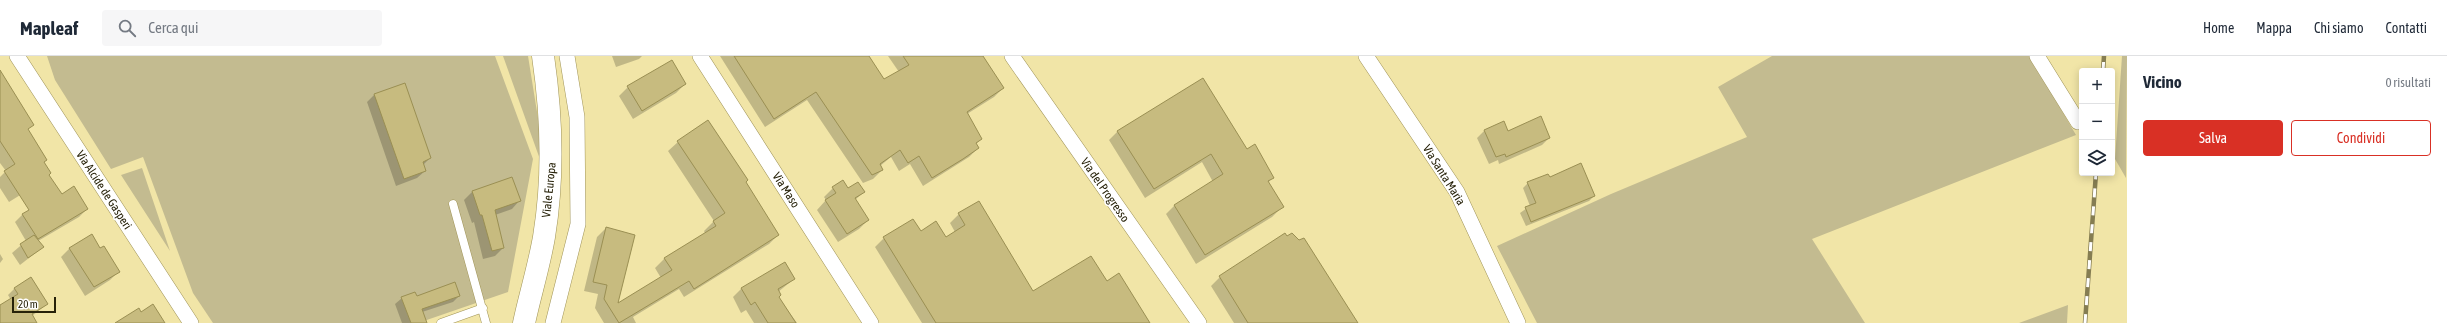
<!DOCTYPE html>
<html lang="it">
<meta charset="utf-8">
<style>
body{margin:0;font-family:"Asap Condensed",sans-serif;background:#f6f6f7;color:#1f2937}
.controls{position:absolute;right:12px;top:12px;display:grid;overflow:hidden;border-radius:4px;box-shadow:0 2px 10px #0003}
.controls button{width:36px;height:36px;display:grid;place-items:center;padding:0;border:0;border-bottom:1px solid #e0e1e3;background:#fff;color:#1f2937;font:20px sans-serif}
.scale{position:absolute;left:12px;bottom:10px;width:44px;box-sizing:border-box;padding-left:4px;border:2px solid #272209;border-top:0;font-size:11px;line-height:14px;white-space:nowrap;color:#272209;-webkit-text-stroke:3px #fff;paint-order:stroke}
.list{margin:0;padding:0;list-style:none}
h2{display:flex;justify-content:space-between;align-items:center;height:52px;margin:0;padding:0 16px;font-size:17px}
h2 small{font-size:13px;font-weight:400;color:#747a83}
.actions{display:flex;gap:8px;padding:12px 16px}
.actions a{flex:1;padding:9px 0;border:1px solid #d93025;border-radius:4px;text-align:center;font-size:14px;color:#d93025}
.actions .main{background:#d93025;color:#fff}
.icon{flex:none;width:22px;height:22px;fill:none;stroke:currentColor;stroke-width:2;stroke-linecap:round;stroke-linejoin:round}
.map{position:relative;flex:none;width:2127px;height:267px;overflow:hidden}
header{display:flex;align-items:center;gap:24px;box-sizing:border-box;height:56px;padding:0 20px;background:#fff;border-bottom:1px solid #e0e1e3}
header strong{font-size:19px}
nav{display:flex;gap:22px;margin-inline-start:auto;font-size:14px}
.search{width:280px;height:36px;background:#f6f6f7;display:flex;align-items:center;gap:10px;box-sizing:border-box;padding:0 14px;border-radius:4px;color:#747a83;font-size:15px}
main{display:flex}
aside{flex:1;background:#fff}
.map>svg:first-child{display:block}
.green{fill:#c3bb90}
.shadow{fill:#0003}
.building{fill:#c7bb7f;stroke:#9a8f53}
.lines{fill:none;stroke-linecap:round;stroke-linejoin:round}
.lane-casing{stroke:#a09458;stroke-width:9}
.street-casing{stroke:#a09458;stroke-width:16}
.secondary-casing{stroke:#a09458;stroke-width:23}
.lane{stroke:#fff;stroke-width:8}
.street{stroke:#fff;stroke-width:15}
.secondary{stroke:#fff;stroke-width:22}
.rail-casing{stroke:#857d52;stroke-width:4.5}
.rail{stroke:#fff;stroke-width:3;stroke-dasharray:9;stroke-linecap:butt}
.labels{text-anchor:middle;dominant-baseline:central;stroke-width:3;stroke-linejoin:round;paint-order:stroke}
.street-label{font-size:12px;fill:#272209;stroke:#fff}
</style>
<header>
<strong>Mapleaf</strong>
<div class="search"><svg class="icon" aria-label="search" viewBox="0 0 24 24"><circle cx="10" cy="10" r="6"/><path d="M15 15l6 6"/></svg>Cerca qui</div>
<nav><a>Home</a><a>Mappa</a><a>Chi siamo</a><a>Contatti</a></nav>
</header>
<main>
<div class="map">
<svg width="2127" height="267" viewBox="0 0 2127 267">
<rect width="100%" height="100%" fill="#f1e5a7"/>
<path class="green" d="M47 0H495L533 103 508 236 418 267H213L193 237 143 101 111 113 55 24Z
M503 0H528L542 87V109Z
M1772 0H2030L2076 79 1812 183 1865 267H1537L1497 190 1611 138 1747 81 1718 31Z
M2122 0H2127L2126 122 2115 103Z
M142 112 170 195 121 119Z
M2068 249 2067 267H2019Z"/>
<path class="shadow" d="M612 0H642L639 3 616 11Z
M720 0H868L884 24 899 16 888 0H982L1003 32 994 41 967 58 981 83 976 88 978 92 969 101 923 130 910 108 899 115 891 101 880 110 882 114 873 123 863 127 807 44 765 71Z
M0 16 33 69 27 74 43 107 41 126 9 146 0 132V121L6 115 0 107Z
M685 28 676 37 633 63 619 40 628 31Z
M374 39 430 102 423 109 425 115 417 122 396 130 367 46Z
M708 66 778 179 769 188 684 241 679 233 633 261 636 267H604L595 252 598 238 584 235 597 181 606 172 617 249 661 222 655 212 664 203 705 177 704 175 714 165 668 95 678 86Z
M1503 67 1507 76 1549 82 1542 89 1499 108 1498 104 1489 108 1477 82 1484 75Z
M1118 75 1246 94 1273 121 1268 127 1281 152 1272 161 1196 208 1166 158 1174 150 1213 126 1202 106 1145 142 1109 84Z
M512 122 520 144 512 153 495 159 503 192 495 200 483 203 474 166 472 167 464 144 472 136Z
M1549 122 1594 140 1589 145 1526 170 1520 157 1530 150 1523 132 1528 127Z
M833 132 864 136 855 144 868 164 859 173 838 186 817 154 826 144 824 141Z
M87 153 79 161 38 185 43 191 20 209 12 197 26 185 15 166 23 158Z
M959 158 1033 237 1107 226 1149 267H922L875 191 884 182 920 176 946 183 955 176 950 167Z
M1284 178 1357 267H1234L1211 230 1220 221Z
M70 192 100 193 119 215 110 224 85 240 61 201Z
M0 198 3 203 0 207Z
M31 222 47 248 32 260 34 267H0V250L11 244 8 239 14 233Z
M794 223 778 236V241L797 267H754L746 254 741 257 733 241 741 233Z
M459 240 453 246 422 256 424 267H402L395 248 402 242Z"/>
<path class="building" d="M734 0H869L884 23 909 9 903 0H983L1004 32 967 56 982 83 976 87 979 92 963 103 932 122 919 100 908 107 900 94 880 108 883 114 872 119 816 36 774 63Z
M672 4 686 28 642 55 627 30Z
M0 14 34 69 28 73 47 104 44 106 51 117 49 119 62 138 74 130 88 153 38 183 22 158 29 154 4 115 15 108 0 85Z
M1203 22 1247 93 1255 88 1274 122 1268 125 1284 151 1205 199 1174 149 1223 118 1211 98 1154 133 1117 75Z
M405 27 431 102 423 106 426 115 404 123 374 38Z
M1541 60 1550 82 1506 101 1505 98 1496 101 1484 74 1504 65 1508 75Z
M708 64 748 124 746 126 779 179 694 233 689 225 619 267 604 243 607 229 593 226 606 171 635 179 618 247 672 214 664 202 716 170 713 165 725 157 677 85Z
M1581 107 1595 140 1531 166 1525 151 1536 147 1527 126 1548 118 1550 121Z
M512 121 521 145 495 154 504 192 492 195 482 159H480L472 135Z
M843 124 848 132 858 126 865 136 855 142 869 164 847 178 825 144 836 137 832 131Z
M979 145 1033 235 1091 200 1107 225 1119 217 1150 267H936L883 181 913 163 921 175 936 165 946 181 965 169 958 157Z
M1285 177 1287 180 1292 177 1299 184 1304 182 1358 267H1248L1219 220Z
M92 178 100 192 104 190 120 216 94 231 69 192Z
M34 179 44 191 28 202 20 188Z
M785 206 795 223 778 233 781 239 779 241 796 267H768L755 246 751 249 741 232Z
M31 221 48 248 32 258 37 267H0V249L18 238 14 232Z
M455 226 460 240 422 253 427 267H411L401 241 415 236 417 240Z
M153 248 165 267H115L139 252 141 256Z"/>
<g class="lines">
<g class="lane-casing">
<path id="lane" d="M453 148 486 267
M441 267 483 252"/>
</g>
<g class="street-casing">
<path id="street" d="M17 0 191 267
M700 0 871 267
M1012 0 1199 267
M1366 0 1457 136 1518 267
M2037 0 2078 66
M553 267 578 168 577 61 567 0"/>
</g>
<g class="secondary-casing">
<path id="secondary" d="M524 267C530 239 539 210 544 181 554 120 552 61 543 0"/>
</g>
<use href="#lane" class="lane"/>
<use href="#street" class="street"/>
<use href="#secondary" class="secondary"/>
<g class="rail-casing">
<path id="rail" d="M2103 15 2104 0
M2085 267 2096 117"/>
</g>
<use href="#rail" class="rail"/>
</g>
<g class="labels">
<g class="street-label">
<text transform="translate(1444 119) rotate(58)">Via Santa Maria</text>
<text transform="translate(104 134) rotate(57)">Via Alcide de Gasperi</text>
<text transform="translate(549 134) rotate(-84)">Viale Europa</text>
<text transform="translate(786 134) rotate(57)">Via Maso</text>
<text transform="translate(1105 134) rotate(55)">Via del Progresso</text>
</g>
</g>
</svg>
<div class="controls">
<button>+</button>
<button>−</button>
<button><svg class="icon" aria-label="layers" viewBox="0 0 24 24"><path d="M12 4l9 5-9 5-9-5zM3 14l9 5 9-5"/></svg></button>
</div>
<div class="scale">20 m</div>
</div>
<aside>
<h2>Vicino<small>0 risultati</small></h2>
<ul class="list">
</ul>
<div class="actions"><a class="main">Salva</a><a>Condividi</a></div>
</aside>
</main>
